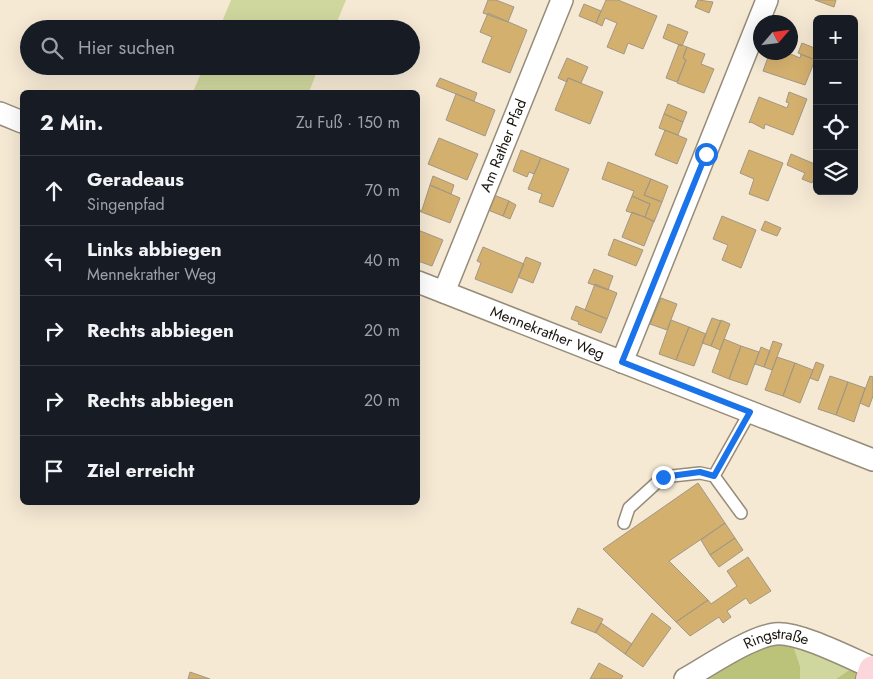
<!DOCTYPE html>
<html lang="de">
<meta charset="utf-8">
<style>
body{margin:0;font-family:Jost,sans-serif;background:#242831;color:#f1f3f6}
.controls{position:absolute;right:15px;top:15px;display:grid;overflow:hidden;border-radius:8px;box-shadow:0 5px 20px #0002}
.controls button{width:45px;height:45px;display:grid;place-items:center;padding:0;border:0;border-bottom:1px solid #363941;background:#171b24;color:#f1f3f6;font:25px sans-serif}
.compass{position:absolute;left:753px;top:15px;width:45px;height:45px;border-radius:50%;background:#171b24;box-shadow:0 5px 20px #0002;rotate:62deg}
.stop{position:absolute;width:15px;height:15px;margin:-11px;border:4px solid #1a73e8;border-radius:50%;background:#fff}
.stop.end{background:#1a73e8;border-color:#fff;box-shadow:0 1px 5px #0008}
.list{margin:0;padding:0;list-style:none}
h2{display:flex;justify-content:space-between;align-items:center;height:65px;margin:0;padding:0 20px;font-size:21px}
h2 small{font-size:16px;font-weight:400;color:#9ea1a6}
.list li{display:grid;grid-template-columns:32px 1fr auto;gap:15px;align-items:center;box-sizing:border-box;height:70px;padding:0 20px;border-top:1px solid #363941}
.list b{display:block;font-size:19px;white-space:nowrap}
.list p{margin:0;font-size:16px;white-space:nowrap;color:#9ea1a6}
.list em{font-size:16px;font-style:normal;color:#9ea1a6}
.icon{flex:none;width:28px;height:28px;fill:none;stroke:currentColor;stroke-width:2;stroke-linecap:round;stroke-linejoin:round}
.map{position:relative;flex:none;width:873px;height:679px;overflow:hidden}
.search{position:absolute;background:#171b24;box-shadow:0 5px 20px #0002;left:20px;top:20px;width:400px;height:55px;display:flex;align-items:center;gap:12px;box-sizing:border-box;padding:0 18px;border-radius:28px;color:#9ea1a6;font-size:19px}
.panel{position:absolute;background:#171b24;box-shadow:0 5px 20px #0002;left:20px;top:90px;width:400px;height:415px;border-radius:8px}
.map>svg:first-child{display:block}
.green{fill:#d0d79e}
.forest{fill:#bbc37b}
.building{fill:#d4b06e;stroke:#a29784}
.lines{fill:none;stroke-linecap:round;stroke-linejoin:round}
.lane-casing{stroke:#968c79;stroke-width:14}
.street-casing{stroke:#968c79;stroke-width:24}
.secondary-casing{stroke:#968c79;stroke-width:30}
.lane{stroke:#fff;stroke-width:11}
.street{stroke:#fff;stroke-width:21}
.secondary{stroke:#fbd6da;stroke-width:28}
.route{stroke:#1a73e8;stroke-width:6}
.labels{text-anchor:middle;dominant-baseline:central;stroke-width:4.5;stroke-linejoin:round;paint-order:stroke}
.street-label{font-size:15px;fill:#1a160f;stroke:#fef7eb}
</style>
<div class="map">
<svg width="873" height="679" viewBox="0 0 873 679">
<rect width="100%" height="100%" fill="#f5e9d4"/>
<path class="green" d="M231 0H346L334 29H219Z
M204 66H319L309 92H193Z
M793 645 852 668 836 679H800V666Z"/>
<path class="forest" d="M779 644 793 645 800 666V679H700L759 647Z
M852 668 862 672 860 679H836Z"/>
<path class="building" d="M488 0H496L514 7 508 22 483 13Z
M606 0H618L657 16 643 49 628 43 624 54 607 47 617 23 605 18 602 26 596 23Z
M698 0 713 2 709 13 695 7Z
M815 0H836L834 7Z
M584 4 601 11 596 23 579 16Z
M488 13 527 30 510 73 482 62 492 37 480 32Z
M668 24 688 32 682 46 663 38Z
M802 43 817 49 815 60 798 53Z
M679 44 687 47 683 58 686 60 677 82 666 78Z
M687 47 705 54 701 64 714 69 704 93 677 83 686 60 683 58Z
M770 52H786L800 58 801 54 815 60 805 85 763 71Z
M567 58 588 67 581 83 568 78 567 82 558 78Z
M440 78 477 93 474 101 436 86Z
M568 78 603 92 590 124 555 110Z
M789 92 807 99 793 135 765 124 764 129 751 122 749 123 759 97 787 108 789 103 786 102Z
M456 94 495 110 485 136 446 120Z
M668 104 687 112 683 122 664 114Z
M664 114 683 122 678 135 659 128Z
M665 130 687 139 677 164 655 155Z
M439 138 478 154 467 180 428 164Z
M521 150 541 158 534 174 529 172 527 177 513 171Z
M749 150 783 163 768 201 749 194 754 179 740 173Z
M791 154 817 165V171L812 183 802 179 805 173 787 165Z
M541 158 569 169 553 207 539 202 542 194 528 189Z
M608 162 651 179 644 195 662 202 654 222 645 217 650 204 632 196 634 191 602 179Z
M433 176 454 185 451 194 430 185Z
M651 179 668 186 662 202 644 195Z
M430 185 460 198 450 223 419 211 422 210Z
M494 195 509 201 503 216 488 210Z
M632 196 650 204 645 217 626 211Z
M509 201 516 205 510 219 503 216Z
M632 212 654 221 644 246 622 237Z
M722 216 756 230 741 268 722 260 728 245 713 239Z
M765 221 781 228 777 236 761 230Z
M418 230 443 240 432 266 418 261Z
M614 239 643 250 636 266 608 255Z
M483 247 524 264 512 293 475 279 481 263 477 261Z
M526 257 541 263 533 283 518 277Z
M594 269 613 276 608 290 588 283Z
M595 284 617 293 607 319 585 310Z
M661 298 677 304 667 330 650 324Z
M576 306 607 319 601 333 578 324 579 322 571 319Z
M712 318 721 321 711 346 702 343Z
M671 320 689 327 676 360 659 354Z
M721 320 730 324 720 350 711 346Z
M689 327 706 334 694 366 676 360Z
M724 339 741 346 729 379 712 372Z
M773 341 782 344 772 370 764 367Z
M741 346 759 352 747 385 729 379Z
M761 347 770 351 764 367 755 364Z
M777 357 795 363 783 396 765 390Z
M816 362 824 365 818 381 810 378Z
M795 363 813 370 800 403 783 396Z
M830 376 848 382 836 415 818 409Z
M870 376 873 377V396L869 407 860 403Z
M848 382 865 388 854 422 836 415Z
M698 483 725 523 669 561 708 600 676 622 603 549Z
M725 523 735 538 710 555 701 540Z
M735 538 743 550 719 567 710 555Z
M748 557 771 591 750 604 746 598 727 611 731 617 723 623 719 617 690 636 676 622 708 600 711 604 737 586 727 571Z
M578 608 603 619 596 633 571 623Z
M652 613 671 628 643 667 625 654Z
M601 623 632 644 625 654 595 632Z
M599 663 623 676 621 679H590Z
M190 672 210 679H188Z"/>
<g class="lines">
<g class="lane-casing">
<path id="lane" d="M714 476 750 412
M624 523 629 508 663 477 700 473 714 476 741 513"/>
</g>
<g class="street-casing">
<g id="street">
<path d="M0 113 22 122"/>
<path id="s1" d="M418 282 873 460"/>
<path id="s2" d="M444 292 562 0"/>
<path d="M622 362 767 0"/>
<path id="s3" d="M685 679C708 666 750 637 775 634 798 631 850 658 873 668"/>
</g>
</g>
<g class="secondary-casing">
<path id="secondary" d="M870 679 873 670"/>
</g>
<use href="#lane" class="lane"/>
<use href="#street" class="street"/>
<use href="#secondary" class="secondary"/>
</g>
<g class="lines">
<path class="route" d="M663 477 700 472 714 476 750 412 622 362 706 154"/>
</g>
<g class="labels">
<g class="street-label">
<text stroke="none"><textPath href="#s2" startOffset="158">Am Rather Pfad</textPath></text>
<text stroke="none"><textPath href="#s1" startOffset="139">Mennekrather Weg</textPath></text>
<text stroke="none"><textPath href="#s3" startOffset="102">Ringstraße</textPath></text>
</g>
</g>
</svg>
<div class="controls">
<button>+</button>
<button>−</button>
<button><svg class="icon" aria-label="locate" viewBox="0 0 24 24"><circle cx="12" cy="12" r="6"/><path d="M12 2v4M12 18v4M2 12h4M18 12h4"/></svg></button>
<button><svg class="icon" aria-label="layers" viewBox="0 0 24 24"><path d="M12 4l9 5-9 5-9-5zM3 14l9 5 9-5"/></svg></button>
</div>
<svg class="compass" viewBox="-18 -18 36 36"><path d="M0-13l5 13h-10z" fill="#e53935"/><path d="M0 13l5-13h-10z" fill="#9ea1a6"/></svg>
<div class="stop" style="left:706px;top:154px"></div>
<div class="stop end" style="left:663px;top:477px"></div>
<div class="search"><svg class="icon" aria-label="search" viewBox="0 0 24 24"><circle cx="10" cy="10" r="6"/><path d="M15 15l6 6"/></svg>Hier suchen</div>
<section class="panel">
<h2>2 Min.<small>Zu Fuß · 150 m</small></h2>
<ul class="list">
<li><svg class="icon" aria-label="ahead" viewBox="0 0 24 24"><path d="M12 20V5M6 11l6-6 6 6"/></svg><div><b>Geradeaus</b><p>Singenpfad</p></div><em>70 m</em></li>
<li><svg class="icon" aria-label="left" viewBox="0 0 24 24"><path d="M17 20v-9H6M10 6l-5 5 5 5"/></svg><div><b>Links abbiegen</b><p>Mennekrather Weg</p></div><em>40 m</em></li>
<li><svg class="icon" aria-label="right" viewBox="0 0 24 24"><path d="M7 20v-9h11M14 6l5 5-5 5"/></svg><div><b>Rechts abbiegen</b></div><em>20 m</em></li>
<li><svg class="icon" aria-label="right" viewBox="0 0 24 24"><path d="M7 20v-9h11M14 6l5 5-5 5"/></svg><div><b>Rechts abbiegen</b></div><em>20 m</em></li>
<li><svg class="icon" aria-label="arrive" viewBox="0 0 24 24"><path d="M6 21V4h12l-3 4 3 4H6"/></svg><div><b>Ziel erreicht</b></div></li>
</ul>
</section>
</div>
